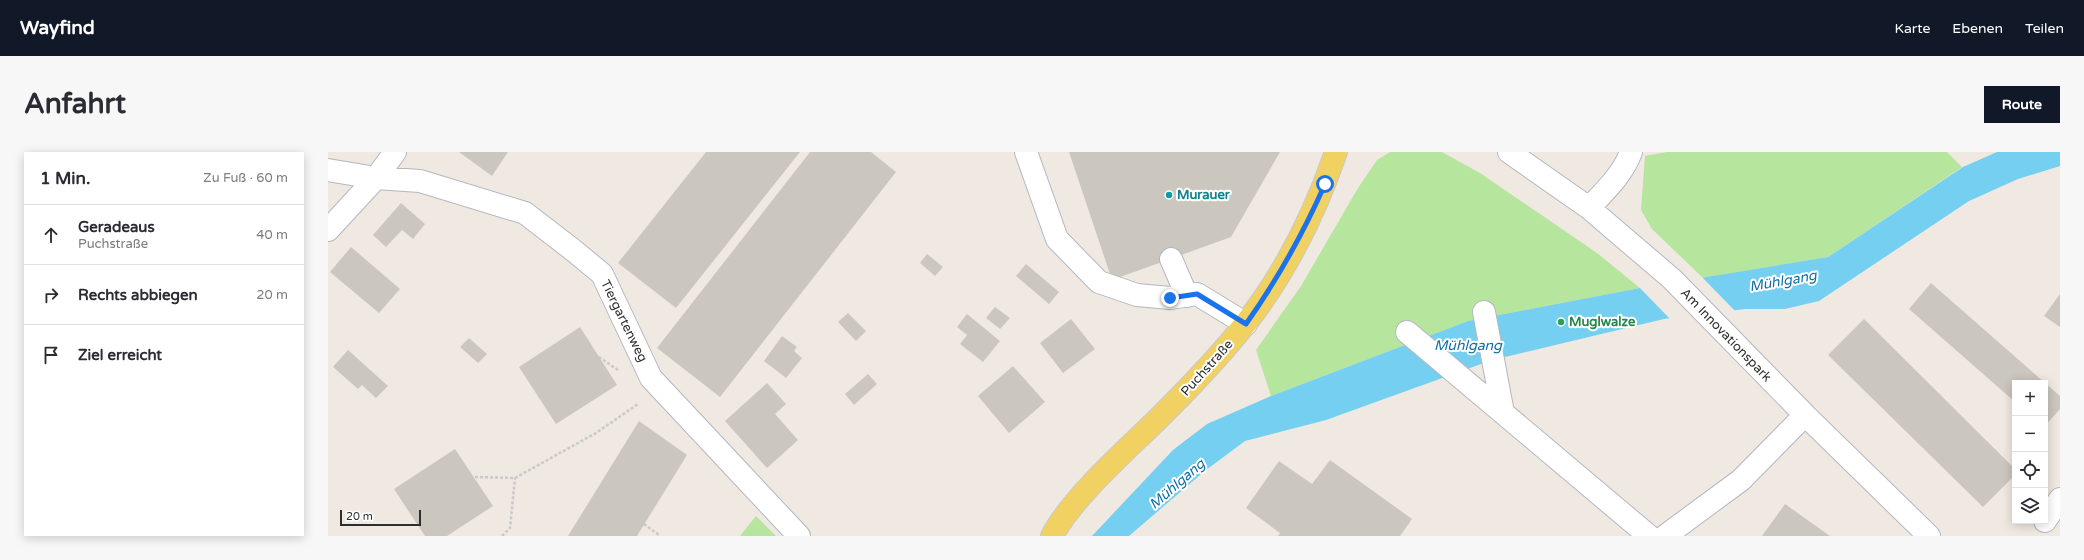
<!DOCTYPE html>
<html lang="de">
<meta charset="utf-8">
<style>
body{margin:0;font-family:"Varela Round",sans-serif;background:#f7f7f7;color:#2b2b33}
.controls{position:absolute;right:12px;bottom:12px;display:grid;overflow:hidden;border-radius:0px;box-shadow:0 2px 10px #0003}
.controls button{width:36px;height:36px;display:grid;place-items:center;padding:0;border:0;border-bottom:1px solid #e1e1e2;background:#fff;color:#2b2b33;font:20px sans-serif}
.scale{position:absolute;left:12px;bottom:10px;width:81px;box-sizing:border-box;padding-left:4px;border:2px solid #2e2e2e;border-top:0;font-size:11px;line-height:14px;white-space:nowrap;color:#2e2e2e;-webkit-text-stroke:3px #fff;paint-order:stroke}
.stop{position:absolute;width:12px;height:12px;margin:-9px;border:3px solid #1a73e8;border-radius:50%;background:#fff}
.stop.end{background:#1a73e8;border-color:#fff;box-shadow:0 1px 4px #0008}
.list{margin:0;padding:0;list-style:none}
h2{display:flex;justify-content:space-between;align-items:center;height:52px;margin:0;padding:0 16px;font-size:17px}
h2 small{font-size:13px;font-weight:400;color:#7c7c81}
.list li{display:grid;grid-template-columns:26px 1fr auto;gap:12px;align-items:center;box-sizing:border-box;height:60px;padding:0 16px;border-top:1px solid #e1e1e2}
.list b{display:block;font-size:15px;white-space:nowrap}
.list p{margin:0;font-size:13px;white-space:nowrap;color:#7c7c81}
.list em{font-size:13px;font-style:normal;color:#7c7c81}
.icon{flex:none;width:22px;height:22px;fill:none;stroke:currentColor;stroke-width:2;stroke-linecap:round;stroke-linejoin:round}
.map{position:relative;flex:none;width:1732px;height:384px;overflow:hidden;border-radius:0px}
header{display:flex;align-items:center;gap:24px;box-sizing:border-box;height:56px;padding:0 20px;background:#111827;color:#fff}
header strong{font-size:19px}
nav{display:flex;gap:22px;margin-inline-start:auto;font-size:14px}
.intro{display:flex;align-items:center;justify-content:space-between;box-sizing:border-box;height:96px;padding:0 24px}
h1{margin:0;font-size:28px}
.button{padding:10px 18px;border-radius:0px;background:#111827;color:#fff;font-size:14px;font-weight:700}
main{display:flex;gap:24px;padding:0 24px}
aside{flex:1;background:#fff;border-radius:0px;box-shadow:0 2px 10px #0003}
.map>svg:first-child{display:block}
.green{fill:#b6e59e}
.water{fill:#75cff0}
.pier{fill:#efe9e1}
.building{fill:#cbc7bf}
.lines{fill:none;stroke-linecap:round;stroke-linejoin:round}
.minor-casing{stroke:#b4b7c1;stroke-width:24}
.major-casing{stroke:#c9c9c9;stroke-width:24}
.path{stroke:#c9c9c9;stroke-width:2.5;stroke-dasharray:3 2;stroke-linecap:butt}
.minor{stroke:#fff;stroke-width:22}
.major{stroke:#f2d163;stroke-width:22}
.route{stroke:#1a73e8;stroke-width:5}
.culture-dot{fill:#0f9aa8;stroke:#fff;stroke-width:1.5}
.leisure-dot{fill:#2e9e5b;stroke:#fff;stroke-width:1.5}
.labels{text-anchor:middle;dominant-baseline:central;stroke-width:4;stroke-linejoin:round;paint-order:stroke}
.culture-label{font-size:13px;font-weight:bold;fill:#0d838f;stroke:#fff;text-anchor:start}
.street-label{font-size:13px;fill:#2e2e2e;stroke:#fff}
.leisure-label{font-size:13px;font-weight:bold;fill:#27864d;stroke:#fff;text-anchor:start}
.water-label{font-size:14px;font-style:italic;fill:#0d6fa3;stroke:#fff}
</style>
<header>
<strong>Wayfind</strong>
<nav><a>Karte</a><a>Ebenen</a><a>Teilen</a></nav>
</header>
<div class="intro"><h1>Anfahrt</h1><a class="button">Route</a></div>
<main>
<aside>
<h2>1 Min.<small>Zu Fuß · 60 m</small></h2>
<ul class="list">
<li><svg class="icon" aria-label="ahead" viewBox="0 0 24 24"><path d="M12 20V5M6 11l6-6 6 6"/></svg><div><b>Geradeaus</b><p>Puchstraße</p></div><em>40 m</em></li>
<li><svg class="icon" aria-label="right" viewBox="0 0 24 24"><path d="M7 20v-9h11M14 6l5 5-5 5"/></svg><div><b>Rechts abbiegen</b></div><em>20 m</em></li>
<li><svg class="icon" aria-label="arrive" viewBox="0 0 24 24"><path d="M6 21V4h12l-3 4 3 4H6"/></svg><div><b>Ziel erreicht</b></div></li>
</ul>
</aside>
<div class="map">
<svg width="1732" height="384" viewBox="0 0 1732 384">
<rect width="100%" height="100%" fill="#efe9e1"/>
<path class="green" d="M1062 0H1114L1152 21 1269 101 1312 136 1140 169 943 244 928 198 973 134 1030 36 1049 8Z
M1339 0H1619L1634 15 1500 105 1375 126 1324 77 1313 58 1317 4Z
M428 364 448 384H412Z"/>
<path class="water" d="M1669 0H1732V14L1690 27 1641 49 1491 149 1457 157H1417L1336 167 1177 205 1153 212 998 268 917 289 878 318 801 384H764L845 298 879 272 943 244 1140 169 1312 136 1500 105 1635 15Z"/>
<path class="pier" d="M1373 124 1408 160 1343 168 1310 134Z"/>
<path class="building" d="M131 0H180L164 24Z
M378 0H472L348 156 290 111Z
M482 0H543L568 20 392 245 329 196Z
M741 0H952L903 85 784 128Z
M73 51 97 72 85 87 74 78 58 95 45 83Z
M23 95 72 137 51 161 2 120Z
M599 102 615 115 607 124 592 111Z
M698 112 731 140 721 152 688 124Z
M1603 131 1717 231H1687V250L1581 157Z
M1732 142V175L1716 164Z
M667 155 682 166 672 177 658 166Z
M520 161 538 179 528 189 510 170Z
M639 162 672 189 655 210 632 192 639 183 629 175Z
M743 167 767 197 735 221 712 191Z
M1536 167 1687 317V323L1655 355 1500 203Z
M252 175 289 233 228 272 191 215Z
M454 184 469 195 466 199 474 206 458 226 436 209Z
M141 186 159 202 150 211 132 195Z
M20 198 60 234 48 246 34 233 30 237 5 215Z
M685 214 717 250 681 281 650 244Z
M540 222 549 232 526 253 517 242Z
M439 231 458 252 447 262 470 288 439 316 397 269Z
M1717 231 1732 244V257L1717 274Z
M311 269 359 303 309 384H240Z
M127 297 165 354 119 384H97L66 337Z
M1002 308 1084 367 1072 384H950L952 381 918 356 951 309 984 332Z
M1457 352 1502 384H1434Z"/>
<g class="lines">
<g class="minor-casing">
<path id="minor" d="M698 0 729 87 771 130 809 143 842 146 869 142 918 172
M1181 0 1261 56 1344 127 1477 263 1601 384
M0 18 48 26 92 29 197 61 245 98 274 122 323 226 471 384
M1261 56C1277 39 1295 22 1303 0
M0 78 48 26 67 0
M843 107 859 144
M1156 160 1175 261
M1079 180 1321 384
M1717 369 1732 347
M1337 384 1413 328 1477 263"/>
</g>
<g class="major-casing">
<path id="major" d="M724 384C746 343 800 297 834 263 863 234 892 204 918 171 957 121 987 61 1008 0"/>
</g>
<path class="path" d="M271 205 290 218
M147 325 187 326 268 281 310 252
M316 372 331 383
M174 384 182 376 187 326"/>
<use href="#minor" class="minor"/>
<use href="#major" class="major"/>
</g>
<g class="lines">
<path class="route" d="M842 146 869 142 918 172C949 128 975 82 997 32"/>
</g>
<circle class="culture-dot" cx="841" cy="43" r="4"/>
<circle class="leisure-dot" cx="1233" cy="170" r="4"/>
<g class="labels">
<g class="culture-label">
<text x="849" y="43">Murauer</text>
</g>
<g class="street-label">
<text transform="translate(296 169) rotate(64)">Tiergartenweg</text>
<text transform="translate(1398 183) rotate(46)">Am Innovationspark</text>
<text transform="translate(879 216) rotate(-48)">Puchstraße</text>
</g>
<g class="leisure-label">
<text x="1241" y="170">Muglwalze</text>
</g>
<g class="water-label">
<text transform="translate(1455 129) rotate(-10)">Mühlgang</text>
<text x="1140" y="193">Mühlgang</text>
<text transform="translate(849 332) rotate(-41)">Mühlgang</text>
</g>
</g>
</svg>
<div class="controls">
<button>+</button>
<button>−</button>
<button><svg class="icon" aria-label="locate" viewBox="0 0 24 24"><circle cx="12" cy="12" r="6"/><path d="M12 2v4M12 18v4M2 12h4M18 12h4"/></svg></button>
<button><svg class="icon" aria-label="layers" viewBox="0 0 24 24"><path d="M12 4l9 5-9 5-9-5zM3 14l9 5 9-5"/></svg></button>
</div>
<div class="scale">20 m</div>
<div class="stop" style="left:997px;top:32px"></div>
<div class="stop end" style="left:842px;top:146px"></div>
</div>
</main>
